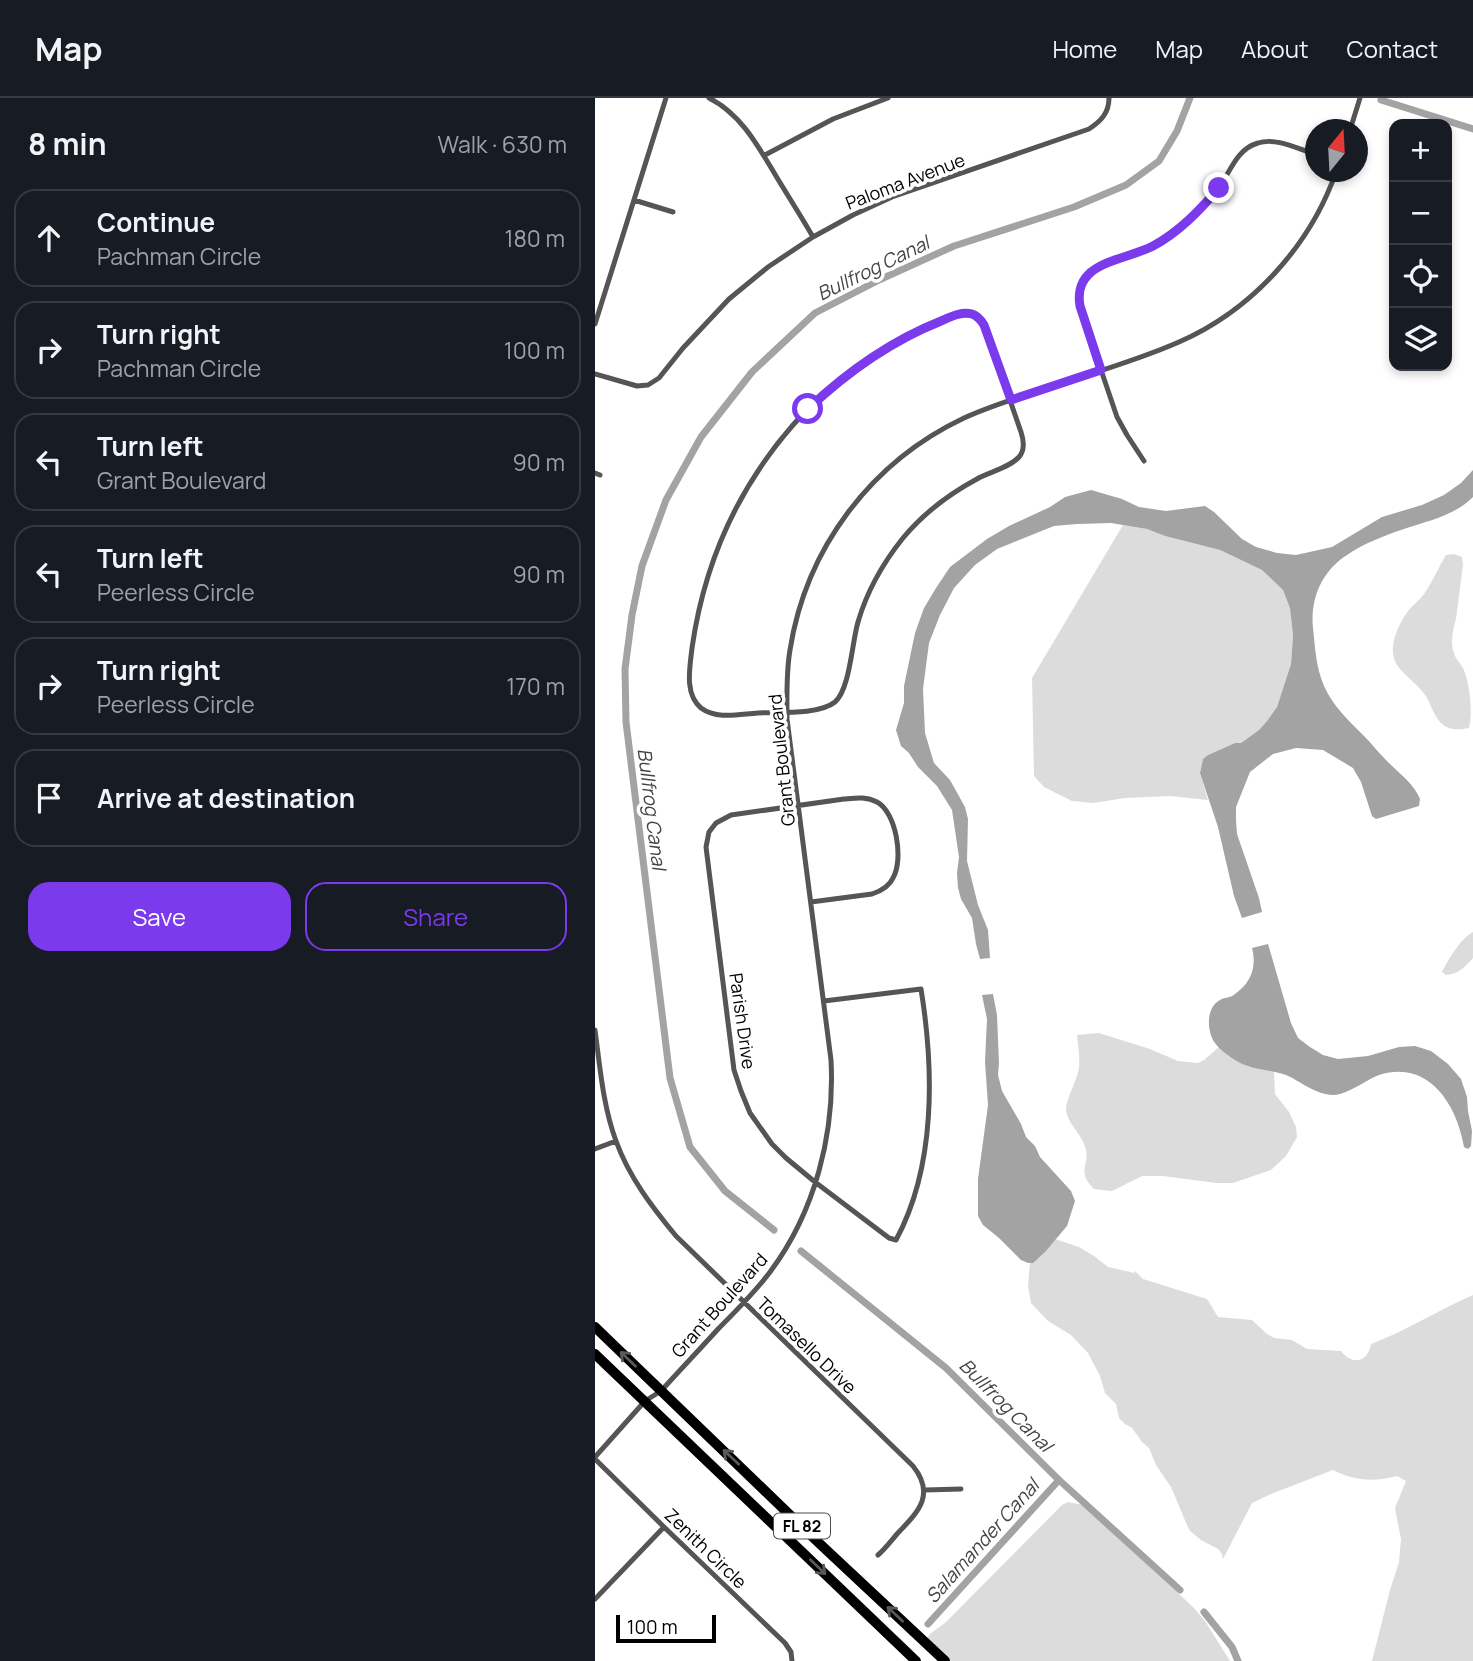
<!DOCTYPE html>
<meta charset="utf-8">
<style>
body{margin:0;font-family:Manrope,sans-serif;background:#242831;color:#f1f3f6}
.controls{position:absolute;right:21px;top:21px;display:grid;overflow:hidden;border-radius:14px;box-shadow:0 4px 10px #0003}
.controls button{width:63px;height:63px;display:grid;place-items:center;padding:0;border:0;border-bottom:2px solid #363941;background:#171b24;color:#f1f3f6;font:35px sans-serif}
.compass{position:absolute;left:710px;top:21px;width:63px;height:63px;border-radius:50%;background:#171b24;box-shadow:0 4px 10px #0003;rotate:18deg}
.scale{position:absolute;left:21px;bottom:18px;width:100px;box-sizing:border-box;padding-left:7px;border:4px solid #000;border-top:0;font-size:19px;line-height:24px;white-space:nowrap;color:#000;-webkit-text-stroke:5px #fff;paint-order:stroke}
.stop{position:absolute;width:21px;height:21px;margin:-16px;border:5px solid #7c3aed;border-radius:50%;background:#fff}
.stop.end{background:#7c3aed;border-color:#fff;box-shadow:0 2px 7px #0008}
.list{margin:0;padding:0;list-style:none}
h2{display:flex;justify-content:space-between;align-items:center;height:91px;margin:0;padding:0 28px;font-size:30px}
h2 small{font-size:23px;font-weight:400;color:#9ea1a6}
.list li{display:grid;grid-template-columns:46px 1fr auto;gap:21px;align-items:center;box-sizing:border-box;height:98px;margin:0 14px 14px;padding:0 14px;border:2px solid #363941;border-radius:21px}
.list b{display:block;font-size:26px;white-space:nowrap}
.list p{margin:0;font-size:23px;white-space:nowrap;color:#9ea1a6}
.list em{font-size:23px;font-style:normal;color:#9ea1a6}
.actions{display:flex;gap:14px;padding:21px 28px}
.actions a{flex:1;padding:16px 0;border:2px solid #7c3aed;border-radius:21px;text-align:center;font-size:24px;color:#7c3aed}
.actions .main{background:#7c3aed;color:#fff}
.icon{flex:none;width:38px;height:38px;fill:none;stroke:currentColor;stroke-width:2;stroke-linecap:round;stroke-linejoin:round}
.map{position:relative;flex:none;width:878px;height:1563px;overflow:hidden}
header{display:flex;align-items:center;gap:42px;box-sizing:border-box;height:98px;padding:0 35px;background:#171b24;border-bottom:2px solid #363941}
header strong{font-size:33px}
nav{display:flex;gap:38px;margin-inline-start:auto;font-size:24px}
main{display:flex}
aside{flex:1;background:#171b24}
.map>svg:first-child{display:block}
.green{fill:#dcdcdc}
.water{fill:#a3a3a3}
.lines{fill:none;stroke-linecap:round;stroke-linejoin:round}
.canal{stroke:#a3a3a3;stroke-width:7}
.minor{stroke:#555;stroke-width:5}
.trunk{stroke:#000;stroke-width:10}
.oneway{stroke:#595959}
.route{stroke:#7c3aed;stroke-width:9}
.labels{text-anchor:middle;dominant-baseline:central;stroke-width:7;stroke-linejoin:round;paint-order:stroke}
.shield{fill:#fff;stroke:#4c4c4c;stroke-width:2}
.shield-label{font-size:16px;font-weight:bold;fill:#000}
.street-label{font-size:18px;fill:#000;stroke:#fff}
.water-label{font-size:19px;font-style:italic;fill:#444;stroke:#fff}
</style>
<header>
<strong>Map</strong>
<nav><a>Home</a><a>Map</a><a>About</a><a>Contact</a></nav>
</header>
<main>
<aside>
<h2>8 min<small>Walk · 630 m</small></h2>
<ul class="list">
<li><svg class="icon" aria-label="ahead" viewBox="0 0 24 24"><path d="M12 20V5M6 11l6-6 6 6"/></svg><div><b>Continue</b><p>Pachman Circle</p></div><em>180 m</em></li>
<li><svg class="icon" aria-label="right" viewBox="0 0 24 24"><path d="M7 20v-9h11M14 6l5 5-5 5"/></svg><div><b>Turn right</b><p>Pachman Circle</p></div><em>100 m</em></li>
<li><svg class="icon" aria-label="left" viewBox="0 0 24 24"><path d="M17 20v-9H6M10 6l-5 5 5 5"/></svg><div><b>Turn left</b><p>Grant Boulevard</p></div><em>90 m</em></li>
<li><svg class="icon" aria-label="left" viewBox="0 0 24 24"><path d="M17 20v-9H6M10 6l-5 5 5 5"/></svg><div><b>Turn left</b><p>Peerless Circle</p></div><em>90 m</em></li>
<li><svg class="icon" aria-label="right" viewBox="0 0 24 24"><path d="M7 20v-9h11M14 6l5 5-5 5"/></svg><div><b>Turn right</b><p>Peerless Circle</p></div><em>170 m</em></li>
<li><svg class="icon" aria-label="arrive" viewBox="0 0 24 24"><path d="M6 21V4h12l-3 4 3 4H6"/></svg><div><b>Arrive at destination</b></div></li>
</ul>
<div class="actions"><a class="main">Save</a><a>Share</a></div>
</aside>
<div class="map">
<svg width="878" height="1563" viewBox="0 0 878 1563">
<rect width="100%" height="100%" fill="#fff"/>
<path class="green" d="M528 427 552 431 570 438 625 452 667 472 688 492 695 509 698 537 696 566 682 609 672 623 664 632 646 645H640L613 657 608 661 605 675 613 702 575 698 530 700 498 705 477 703 449 689 439 678 437 580Z
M859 456 867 459 868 467 861 521C858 531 855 545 859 555 860 560 865 565 868 570 875 585 878 616 874 630 849 635 843 625 834 604 827 588 811 580 802 567 792 552 802 529 811 516 816 508 824 503 829 496 838 483 843 470 851 457Z
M878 834V860C870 869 864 876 851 877L847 874C854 861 865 841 878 834Z
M504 935 555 951 583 963 603 965 609 962 624 949C643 965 655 969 679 973L680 996 694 1014 701 1029 702 1039 691 1058 676 1072 638 1085H621L568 1078H547L517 1093 499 1091C479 1071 498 1066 489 1046 485 1035 472 1024 471 1012 471 1000 482 983 484 970 485 959 483 947 482 937Z
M460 1141 484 1149 499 1158 513 1169 539 1175 540 1173 548 1181 612 1201 623 1219 657 1222 672 1236 679 1240 697 1242 712 1251 746 1253C758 1268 773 1264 776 1246 811 1233 843 1212 878 1197V1563H777L795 1492 804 1464 806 1441 800 1410 811 1383 802 1378C779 1384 759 1383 738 1372L676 1396 657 1405 628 1461 627 1456 623 1451 606 1442 595 1433 592 1427 576 1389 561 1367 554 1350 547 1344 537 1330 530 1326 524 1320 521 1306 510 1295 505 1278 493 1255 476 1237 453 1223 436 1205 433 1188 435 1165C446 1161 452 1150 460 1141Z
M473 1404 488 1407 598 1509 610 1523 635 1563H356L332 1540 335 1536 351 1524 467 1407Z"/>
<path class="water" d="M878 372V399C858 419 831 423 806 432 788 438 768 446 752 457 727 473 715 500 718 530 720 549 721 570 729 588 738 608 753 622 769 638 776 645 783 654 790 661 802 674 819 685 825 701L824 708 781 721 777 718 766 684 758 670 728 652 701 650 678 656 655 674 641 709V722L642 736 664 800 667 814 647 820 639 798 623 729 605 675 608 661 613 657 640 645H646L664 632 672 623 682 609 696 566 697 552 698 537 695 510 688 492 667 472 625 452 570 438 552 431 516 425 482 426 459 428 402 451 380 467 359 490 345 517 334 545 328 591 330 635 339 665 355 682 370 709 373 721 372 763 383 807 393 832 395 860 385 861 381 846 377 820 366 801 363 790 362 775 364 759 357 712 342 688 323 669 314 655 306 648 301 632 309 605V588L320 535 329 510 341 490 355 469 392 441 414 428 455 409 470 399 496 392 527 401 544 409 571 413 610 408 619 414 647 441 661 449 682 455 701 457 737 449 787 419 827 407 849 397 866 385Z
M673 846 696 925 703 940 715 949 728 957 743 961 773 958 804 949 820 948 836 953 853 966 866 981 872 999 873 1013 877 1033 876 1048 873 1051 869 1049C862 1007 834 961 784 977 771 982 759 992 745 996 726 1001 707 984 691 977 674 971 655 972 640 962 632 957 620 948 617 940 612 928 612 909 625 902 630 899 636 900 640 896 656 885 662 869 657 850Z
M398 896 402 917 404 965 403 977 407 993 426 1026 431 1039 440 1048 445 1059 476 1093 480 1103 472 1128 450 1154 438 1165H433L426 1162 404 1140 388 1127 383 1118V1081L393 1007 390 964 392 921 387 897Z"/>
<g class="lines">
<path class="canal" d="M786 2 878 31
M179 1132 130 1093 95 1049 75 980 31 624 30 571 37 517 47 468 71 402 106 339 157 274 220 215 284 182 359 148 479 109 531 87 564 63 582 33 595 0
M206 1153 351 1270 464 1382 585 1492
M609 1514 637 1549 643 1563
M333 1526 464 1382"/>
<path class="minor" d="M114 0C146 16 163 48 181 78 193 98 206 118 218 139
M755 32 765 0
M170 57 238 21 293 0
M39 102 78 114
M369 216C378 216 384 219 389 227L426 334C429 343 430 352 424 359 414 370 394 374 382 381 354 396 328 416 308 440 288 465 272 493 263 524 257 544 255 591 240 604 224 617 183 614 163 615 145 616 122 622 106 610 89 596 95 569 97 550 109 466 142 391 198 327 239 280 308 232 369 216Z
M0 226 71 0
M0 276 42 288 53 287 64 280 88 250 134 201 173 169 218 139 258 117 297 99 494 31C506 23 514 15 514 0
M549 363 532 337 522 319 487 216C482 197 485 184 501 171 517 163 535 159 551 151 570 142 589 129 604 113 611 106 619 97 625 88 636 72 642 51 663 45 681 39 703 51 720 56
M0 375 5 377
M216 804 277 796C286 793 294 789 298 780 309 761 301 714 282 704 271 698 260 700 249 701L136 717 121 725 114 734 111 749 139 972 146 993 155 1015 177 1046 191 1060 220 1084 294 1140 301 1142C341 1068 339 971 326 891L229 903
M0 932C5 969 8 1008 21 1043 34 1079 57 1109 81 1138L318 1368C341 1397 323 1414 302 1436 296 1443 290 1451 283 1457
M0 1051 21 1043
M0 1359 50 1303 66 1293C85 1272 105 1251 124 1230 142 1212 160 1194 175 1174 220 1114 240 1036 236 962L192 621C192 598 191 575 195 552 211 450 276 364 369 320 395 308 422 300 449 291 494 276 541 263 584 244 657 212 715 148 741 74
M0 1361 69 1429 190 1545 196 1554 197 1563
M330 1392 366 1391
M0 1501 69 1429"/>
<path class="trunk" d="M0 1229 225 1446 350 1563
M0 1256 321 1563"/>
</g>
<defs><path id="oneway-shaft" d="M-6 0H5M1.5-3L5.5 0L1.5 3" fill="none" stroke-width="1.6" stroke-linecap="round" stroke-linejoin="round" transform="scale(1.75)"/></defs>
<g class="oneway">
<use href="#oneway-shaft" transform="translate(33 1261) rotate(-136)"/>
<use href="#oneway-shaft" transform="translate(136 1359) rotate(-137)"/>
<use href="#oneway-shaft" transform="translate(223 1469) rotate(44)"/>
<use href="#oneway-shaft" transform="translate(300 1516) rotate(-137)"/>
</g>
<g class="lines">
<path class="route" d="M213 311C252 274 296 243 346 223 355 219 367 213 377 216 383 218 386 222 389 227L416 302 506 272 485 208C483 197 485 185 493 177 507 162 539 158 558 148 584 134 604 113 624 90"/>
</g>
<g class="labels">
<rect class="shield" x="179" y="1415.5" width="56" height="25" rx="5"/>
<g class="shield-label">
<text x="207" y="1428">FL 82</text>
</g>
<g class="street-label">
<text transform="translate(310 83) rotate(-21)">Paloma Avenue</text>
<text transform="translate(186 662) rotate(-96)">Grant Boulevard</text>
<text transform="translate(148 923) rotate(82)">Parish Drive</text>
<text transform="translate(124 1207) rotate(-48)">Grant Boulevard</text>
<text transform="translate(212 1247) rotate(44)">Tomasello Drive</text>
<text transform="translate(111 1450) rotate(44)">Zenith Circle</text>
</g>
<g class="water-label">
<text transform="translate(278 170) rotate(-26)">Bullfrog Canal</text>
<text transform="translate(57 711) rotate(83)">Bullfrog Canal</text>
<text transform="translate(411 1307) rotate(45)">Bullfrog Canal</text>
<text transform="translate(387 1443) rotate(-48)">Salamander Canal</text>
</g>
</g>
</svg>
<div class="controls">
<button>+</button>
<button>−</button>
<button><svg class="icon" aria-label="locate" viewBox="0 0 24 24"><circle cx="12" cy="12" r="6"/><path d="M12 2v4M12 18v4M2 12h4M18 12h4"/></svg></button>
<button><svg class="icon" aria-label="layers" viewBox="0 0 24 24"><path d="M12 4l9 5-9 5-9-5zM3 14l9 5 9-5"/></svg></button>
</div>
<svg class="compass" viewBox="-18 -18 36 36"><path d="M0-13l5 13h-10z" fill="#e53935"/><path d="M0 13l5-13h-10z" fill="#9ea1a6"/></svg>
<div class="scale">100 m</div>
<div class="stop" style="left:213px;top:311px"></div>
<div class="stop end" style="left:624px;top:90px"></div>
</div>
</main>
